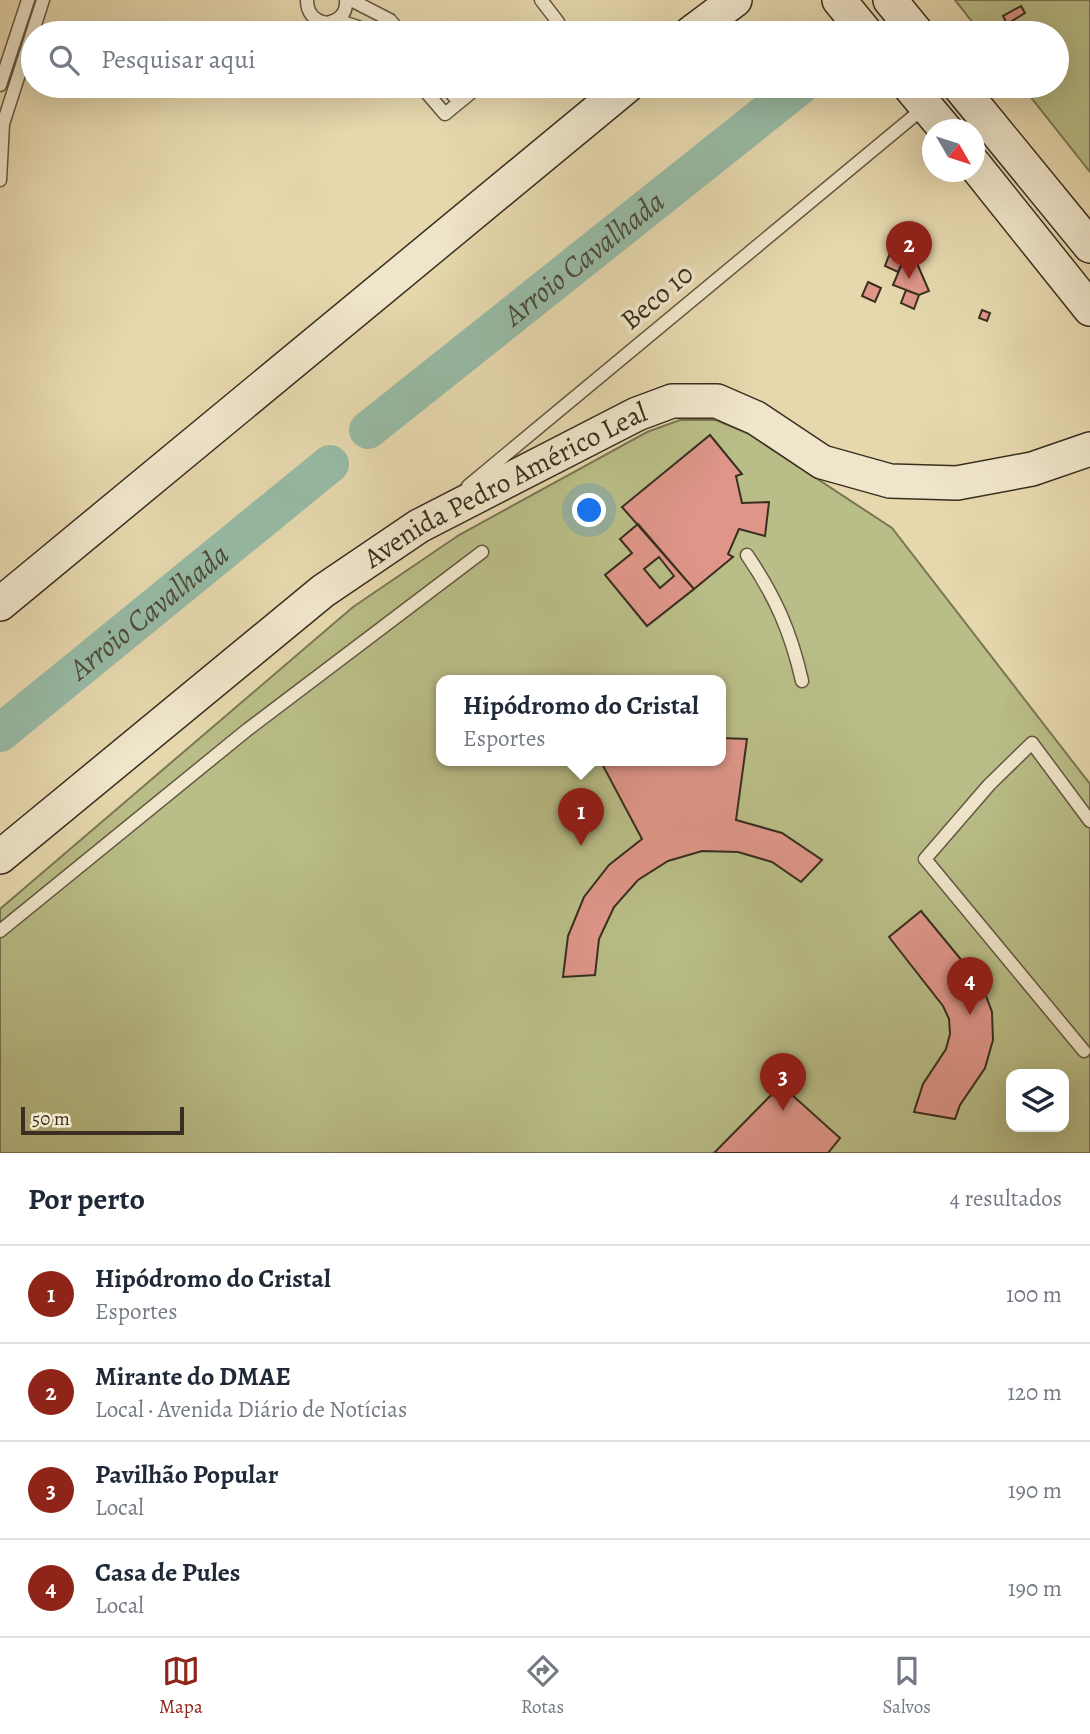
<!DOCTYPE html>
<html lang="pt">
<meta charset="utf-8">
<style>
body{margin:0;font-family:Alegreya,serif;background:#f6f6f7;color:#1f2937}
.controls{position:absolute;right:21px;bottom:21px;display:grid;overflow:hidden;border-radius:14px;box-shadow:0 7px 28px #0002}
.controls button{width:63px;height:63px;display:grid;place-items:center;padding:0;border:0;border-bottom:2px solid #e0e1e3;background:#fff;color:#1f2937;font:35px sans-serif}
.compass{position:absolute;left:922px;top:119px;width:63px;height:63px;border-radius:50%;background:#fff;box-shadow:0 7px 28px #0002;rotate:129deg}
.scale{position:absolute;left:21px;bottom:18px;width:163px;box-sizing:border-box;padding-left:7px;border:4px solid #392e1f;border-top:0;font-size:19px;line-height:24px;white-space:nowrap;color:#392e1f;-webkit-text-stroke:5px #efe5ca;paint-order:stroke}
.you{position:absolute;left:590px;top:511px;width:24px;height:24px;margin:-18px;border:5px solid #fff;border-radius:50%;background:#1a73e8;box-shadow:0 0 0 10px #1a73e833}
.badge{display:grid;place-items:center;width:46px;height:46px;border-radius:50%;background:#8f2418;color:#fff;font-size:23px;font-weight:700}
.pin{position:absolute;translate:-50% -58px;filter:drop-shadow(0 2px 4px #0008)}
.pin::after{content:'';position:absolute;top:37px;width:24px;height:21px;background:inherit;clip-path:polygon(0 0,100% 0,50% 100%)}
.popup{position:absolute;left:436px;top:675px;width:290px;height:91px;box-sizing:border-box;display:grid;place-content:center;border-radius:14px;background:#fff;filter:drop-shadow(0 2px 5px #0005);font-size:23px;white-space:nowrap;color:#747a83}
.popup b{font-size:26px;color:#1f2937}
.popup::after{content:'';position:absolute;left:50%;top:100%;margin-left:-14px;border:14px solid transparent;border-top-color:#fff}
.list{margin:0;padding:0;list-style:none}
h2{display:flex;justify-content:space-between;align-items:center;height:91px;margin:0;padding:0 28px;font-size:30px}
h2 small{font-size:23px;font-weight:400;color:#747a83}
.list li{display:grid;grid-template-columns:46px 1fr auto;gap:21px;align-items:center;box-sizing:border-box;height:98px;padding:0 28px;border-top:2px solid #e0e1e3}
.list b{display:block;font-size:26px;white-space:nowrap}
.list p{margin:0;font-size:23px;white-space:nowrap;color:#747a83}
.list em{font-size:23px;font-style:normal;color:#747a83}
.icon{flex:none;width:38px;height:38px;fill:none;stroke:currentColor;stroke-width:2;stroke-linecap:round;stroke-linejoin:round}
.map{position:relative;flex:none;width:1090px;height:1153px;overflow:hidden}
.search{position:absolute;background:#fff;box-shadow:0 7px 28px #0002;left:21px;right:21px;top:21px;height:77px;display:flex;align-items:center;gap:18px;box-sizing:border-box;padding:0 24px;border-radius:38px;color:#747a83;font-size:26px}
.sheet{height:483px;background:#fff}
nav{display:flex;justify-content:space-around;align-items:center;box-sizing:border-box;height:98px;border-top:2px solid #e0e1e3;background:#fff;font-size:19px;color:#747a83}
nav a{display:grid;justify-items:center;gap:4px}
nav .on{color:#8f2418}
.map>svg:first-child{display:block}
.green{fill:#b9bd87;stroke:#797653;stroke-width:2;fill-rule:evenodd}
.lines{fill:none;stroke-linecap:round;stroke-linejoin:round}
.river{stroke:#97baa5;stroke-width:38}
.building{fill:#df9689;stroke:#392e1f;stroke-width:2;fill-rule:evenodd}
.lane-casing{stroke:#645842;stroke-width:15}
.secondary-casing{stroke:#392e1f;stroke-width:36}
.lane{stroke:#efe5ca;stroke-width:12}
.secondary{stroke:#efe5ca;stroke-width:33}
.labels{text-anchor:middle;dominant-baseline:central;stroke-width:7;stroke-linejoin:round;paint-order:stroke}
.street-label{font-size:28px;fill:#392e1f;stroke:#efe5ca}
.water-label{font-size:30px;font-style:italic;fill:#4c4a3a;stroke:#efe5ca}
</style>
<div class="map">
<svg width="1090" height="1153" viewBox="0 0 1090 1153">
<rect width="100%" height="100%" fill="#e6d7ad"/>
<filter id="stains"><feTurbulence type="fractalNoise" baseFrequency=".00286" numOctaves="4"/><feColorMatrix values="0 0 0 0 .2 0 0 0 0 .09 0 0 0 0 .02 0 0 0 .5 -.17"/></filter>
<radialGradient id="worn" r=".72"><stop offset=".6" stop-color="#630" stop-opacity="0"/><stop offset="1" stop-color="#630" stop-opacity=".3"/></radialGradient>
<path class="green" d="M955 0H1090V172L1022 86H1057V33H981Z
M680 420H716L749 434 892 528 1090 784V1153H0V909L353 607 459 535 647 432ZM441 680H721V760H441ZM1011 1074H1064V1127H1011Z"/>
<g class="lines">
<g class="river">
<path id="s1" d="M368 430 800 86"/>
<path id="s2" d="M0 733 330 464"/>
</g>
</g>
<path class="building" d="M1021 6 1025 13 1007 24 1003 16Z
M890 253 904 259 898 272 885 266Z
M913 254 929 291 919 295 893 285 904 259Z
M868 282 881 288 875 302 862 296Z
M906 290 919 295 914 309 901 303Z
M982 310 990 313 987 321 979 318Z
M710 435 742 474 736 476 742 503 769 502 765 536 739 529 728 554 733 557 694 589 622 507Z
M638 524 694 589 647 626 605 575 632 553 620 539ZM659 557 674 576 660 588 644 569Z
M721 738 747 739 736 820 782 833 822 860 801 882 772 862 738 852 702 851 668 861 638 880 614 907 599 939 595 975 563 977 568 936 584 897 609 865 642 839 600 760H721Z
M921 911 982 985 992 1012 993 1040 985 1068 960 1105 955 1119 914 1112 923 1084 946 1049 950 1034 949 1019 943 1006 889 937Z
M781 1085 840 1138 828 1153H714Z"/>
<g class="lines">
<g class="lane-casing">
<path id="lane" d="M307 0C307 13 314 21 327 23 340 20 347 13 346 0
M351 0 390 20 401 33
M541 0 558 22 544 33
M337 20 376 33
M0 85 28 0
M421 86 445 114 479 86
M445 86 459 102
M0 180 3 124 43 0
M468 486 926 106
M747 555C775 596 791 632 802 681
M0 931 247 730 482 552
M1084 1051 925 859 989 785 1032 743 1090 821"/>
</g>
<g class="secondary-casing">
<g id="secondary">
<path d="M839 0 866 33"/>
<path d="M890 0 917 33"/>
<path d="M691 33 735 0"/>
<path d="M909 86 946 130"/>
<path d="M959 86 1090 246"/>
<path d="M974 164 1090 309"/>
<path d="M0 604 627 86"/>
<path id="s3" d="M0 857 323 591 419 526 637 414 672 401H717L756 418 822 462 890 481 957 483 1032 469 1090 449"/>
</g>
</g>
<use href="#lane" class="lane"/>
<use href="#secondary" class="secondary"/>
</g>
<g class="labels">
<g class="street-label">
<text transform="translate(657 297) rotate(-40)">Beco 10</text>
<text stroke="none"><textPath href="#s3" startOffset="630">Avenida Pedro Américo Leal</textPath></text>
</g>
<g class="water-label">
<text stroke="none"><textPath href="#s1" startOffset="276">Arroio Cavalhada</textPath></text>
<text stroke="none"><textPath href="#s2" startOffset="192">Arroio Cavalhada</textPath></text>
</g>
</g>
<rect width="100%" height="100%" filter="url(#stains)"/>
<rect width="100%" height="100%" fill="url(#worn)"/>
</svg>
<div class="controls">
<button><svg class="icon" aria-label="layers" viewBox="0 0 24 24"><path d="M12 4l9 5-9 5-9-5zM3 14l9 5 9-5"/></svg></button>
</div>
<svg class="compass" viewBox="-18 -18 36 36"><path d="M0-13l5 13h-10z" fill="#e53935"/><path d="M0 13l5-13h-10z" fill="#747a83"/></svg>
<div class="scale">50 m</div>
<div class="you"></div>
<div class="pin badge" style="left:581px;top:846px">1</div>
<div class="popup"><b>Hipódromo do Cristal</b>Esportes</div>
<div class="pin badge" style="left:909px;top:279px">2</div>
<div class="pin badge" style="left:783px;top:1111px">3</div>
<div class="pin badge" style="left:970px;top:1015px">4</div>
<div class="search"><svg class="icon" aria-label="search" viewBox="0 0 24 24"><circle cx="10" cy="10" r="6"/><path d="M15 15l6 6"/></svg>Pesquisar aqui</div>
</div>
<section class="sheet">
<h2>Por perto<small>4 resultados</small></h2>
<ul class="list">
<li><span class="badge">1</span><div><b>Hipódromo do Cristal</b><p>Esportes</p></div><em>100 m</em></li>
<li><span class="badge">2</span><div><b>Mirante do DMAE</b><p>Local · Avenida Diário de Notícias</p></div><em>120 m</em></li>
<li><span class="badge">3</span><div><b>Pavilhão Popular</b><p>Local</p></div><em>190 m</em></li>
<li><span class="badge">4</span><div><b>Casa de Pules</b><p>Local</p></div><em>190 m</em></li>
</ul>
</section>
<nav>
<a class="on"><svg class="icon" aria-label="map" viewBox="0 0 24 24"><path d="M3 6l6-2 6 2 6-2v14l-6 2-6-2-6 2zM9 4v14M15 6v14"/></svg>Mapa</a>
<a><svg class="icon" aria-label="directions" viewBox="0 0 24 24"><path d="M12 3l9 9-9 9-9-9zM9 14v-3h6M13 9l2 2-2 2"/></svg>Rotas</a>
<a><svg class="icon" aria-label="saved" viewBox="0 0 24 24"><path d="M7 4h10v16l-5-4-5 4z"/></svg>Salvos</a>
</nav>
